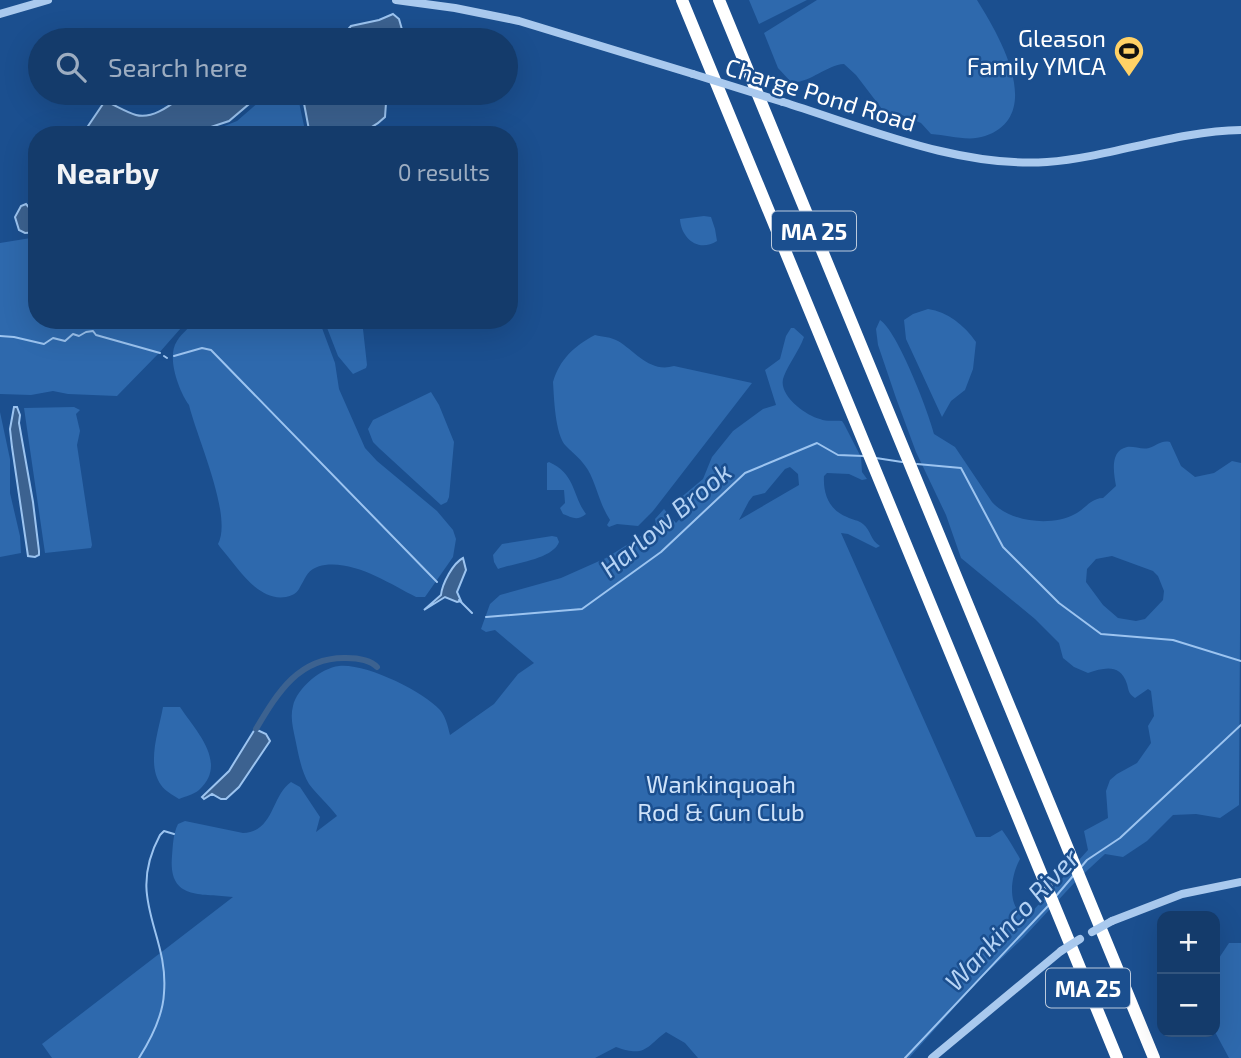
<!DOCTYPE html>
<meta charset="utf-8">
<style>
body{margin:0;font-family:"Exo 2",sans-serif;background:#1d4271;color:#f1f3f6}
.controls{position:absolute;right:21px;bottom:21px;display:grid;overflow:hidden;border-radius:14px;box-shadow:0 7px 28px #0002}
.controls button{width:63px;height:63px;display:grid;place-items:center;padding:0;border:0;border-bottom:2px solid #33557e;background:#143b6b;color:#f1f3f6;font:35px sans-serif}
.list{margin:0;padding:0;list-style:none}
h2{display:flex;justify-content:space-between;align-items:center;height:91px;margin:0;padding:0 28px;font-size:30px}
h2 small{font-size:23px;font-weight:400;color:#9dadc1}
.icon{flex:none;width:38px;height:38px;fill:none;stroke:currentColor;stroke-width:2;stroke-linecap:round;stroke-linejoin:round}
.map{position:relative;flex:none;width:1241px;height:1058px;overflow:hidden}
.search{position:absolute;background:#143b6b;box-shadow:0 7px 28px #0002;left:28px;top:28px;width:490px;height:77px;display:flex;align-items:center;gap:18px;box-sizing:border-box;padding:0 24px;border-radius:38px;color:#9dadc1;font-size:26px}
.panel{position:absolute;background:#143b6b;box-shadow:0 7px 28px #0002;left:28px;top:126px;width:490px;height:203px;border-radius:28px}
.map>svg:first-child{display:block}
.green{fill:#2e69ad;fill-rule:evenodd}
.water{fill:#3c6290;stroke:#9cc4f0;stroke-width:2}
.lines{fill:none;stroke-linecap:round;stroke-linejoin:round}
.stream{stroke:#9cc4f0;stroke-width:2}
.canal{stroke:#3c6290;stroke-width:6}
.minor{stroke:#a9c9ee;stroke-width:8}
.highway{stroke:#fff;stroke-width:12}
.minor-bridge{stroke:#a9c9ee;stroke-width:8}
.labels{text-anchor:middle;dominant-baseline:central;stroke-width:5;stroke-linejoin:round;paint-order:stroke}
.shield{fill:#1b4f8f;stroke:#bbcadd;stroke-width:2}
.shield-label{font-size:23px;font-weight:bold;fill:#fff}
.poi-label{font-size:24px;fill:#fff;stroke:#1b4f8f;text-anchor:end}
.street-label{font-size:24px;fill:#fff;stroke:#1b4f8f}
.park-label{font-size:24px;fill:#cfe3fa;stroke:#1b4f8f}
.water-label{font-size:26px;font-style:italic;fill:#b5d3f5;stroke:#1b4f8f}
</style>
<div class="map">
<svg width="1241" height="1058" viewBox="0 0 1241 1058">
<rect width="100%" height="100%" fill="#1b4f8f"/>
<path class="green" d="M749 0H807L759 24Z
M817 0H977C999 35 1046 115 985 136 968 142 949 135 931 134L921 123 897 113 891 115 885 113 856 75 844 64C826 65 809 84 791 82L778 68 764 33Z
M269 93H297L306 135H202L237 121Z
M704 216 711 217 715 229 717 241C698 253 681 238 680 219Z
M37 237V320H188L159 353 117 396 68 394 53 391 31 395 0 394V243Z
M928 309C948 312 964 325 976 342L973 369 965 390 951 401 942 417 906 339 904 320 913 314Z
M196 320H319L335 363 339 389 365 448 377 461 437 511 453 530 456 539 453 557 425 597H416C390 584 356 561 325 565 307 568 307 576 299 589 296 594 291 596 286 597 257 602 237 566 220 547L218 544C233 516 197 438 189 405 179 391 166 357 177 341 182 333 190 327 196 320Z
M324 320H362L367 365 366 368 353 374 338 356Z
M880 320C897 330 929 413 934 434L955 447 992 502C1010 522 1051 527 1075 514 1085 509 1091 498 1103 498L1116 486C1114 474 1109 451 1127 447 1134 446 1142 450 1149 448 1158 445 1161 440 1170 442L1181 466 1195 477 1214 473 1232 461 1241 463 1239 805 1220 818 1196 814 1173 815 1147 841 1123 857 1105 854 1077 880 1024 937 979 980 909 1058H698L685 1043 666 1032C647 1046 646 1058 616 1047L595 1058H52L42 1044 233 897C201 893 168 901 172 856 173 845 173 834 178 824L185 821 243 833C274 832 271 796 291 782L300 787 320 817 316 832 337 816C329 805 317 795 309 784 301 771 298 752 295 738 293 728 290 717 293 706 297 688 321 668 339 666 365 663 423 691 440 710 446 717 448 727 450 735L494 704 518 674 534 663 495 630 486 632 481 629 490 604 500 595 561 578 606 558 641 536H654L658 533 655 519 664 509 676 523 683 515 679 499 703 479 712 457 733 431 763 409 776 405 765 370 780 359 786 336 791 328H794L804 337C799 351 789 363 784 376 776 394 805 415 820 419 827 422 834 420 842 421L844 424 861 457 862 472 867 479 862 480 849 474 827 473 824 476C823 494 829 510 847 517 852 520 859 520 863 524 871 530 870 540 880 546L876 548 848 534 841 533 976 837H990L1002 830C1006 835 1017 853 1020 859 1012 873 1007 900 1020 913L1030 914 1088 850 1084 831 1108 818 1106 791 1110 780 1117 774 1137 763 1151 743 1148 726 1154 716 1151 691 1148 689 1135 698C1128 693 1129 691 1127 684 1120 663 1104 668 1088 673L1074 667 1063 658 1059 643 1035 619 961 558 946 515 916 452 896 398 878 345 876 329ZM790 467 798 474 799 485 739 520 749 501 753 496 765 493 785 469ZM1112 556 1153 571 1158 576 1164 591 1163 600 1145 619 1136 621 1118 618 1103 605 1086 582 1087 569 1096 559Z
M595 335C603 337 611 337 618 341 636 352 650 373 674 366L752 383 653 511 638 526 617 524 609 527 607 525 610 520C599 503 597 486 588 470 582 460 574 454 566 446 555 435 554 397 553 382 560 359 574 346 595 335Z
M431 392 439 405 454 442 449 497 447 502 441 505 380 449 373 442 368 429 373 420Z
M74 407 80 410 76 414 80 431 77 445 92 545 91 548 45 553 24 408Z
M0 412 10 459V493L20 536 21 553 0 557Z
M549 462C576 474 572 495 586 514 577 521 573 518 563 514L560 508 565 503 564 490H547V463Z
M552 536 557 537 559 542C553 559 515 563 498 569L494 562 493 555 502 544Z
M163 707H180C195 730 229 763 199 790 193 795 186 796 179 799 173 795 165 791 161 785 146 764 159 730 163 707Z
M1229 943H1241V1058H1229L1215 1032V964Z"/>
<path class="water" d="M393 14 399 19 405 40H325L344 34 351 26 379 20Z
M187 93H262L229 121 187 135H82L105 101C115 105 126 112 136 115 154 120 174 102 187 93Z
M302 93H392L386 103 385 117C363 139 338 135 310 135Z
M26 204 32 211 37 209V232L25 233 19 230 15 217 21 206Z
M14 407H17L20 415 19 423 33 502 39 551V555L35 557 28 556 12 447 10 429Z
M463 558 466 570 457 592 461 601 457 602 445 597 424 610 441 595C442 584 453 563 463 558Z
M255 729 266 734 270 741 239 787 226 799H221L212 794 204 799 202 797 229 771Z"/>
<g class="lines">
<path class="stream" d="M0 336 14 337 44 344 53 338 65 341 73 334 79 336 86 332 93 331 96 335 160 353
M164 356 167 358
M174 356 202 348 211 350 437 582
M876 458 902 462
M917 464 961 468 1003 547 1059 603 1101 634 1173 640 1241 661
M459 600 472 613
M486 617 582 609 661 552 745 473 817 443 838 455 863 456
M1081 867 1087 860 1120 838 1241 725
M1056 896 1073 876
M139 1058C151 1039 163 1016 164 993 169 932 125 900 160 835L164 831 174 834
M905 1058 1048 906"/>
<path class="canal" d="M256 729C278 692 299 657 346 658 356 658 370 660 377 667"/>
<path class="minor" d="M396 0 455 8 519 21 693 74
M0 14 48 0
M783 102C866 128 959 168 1047 162 1112 157 1175 131 1241 130
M1112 921 1182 894 1241 882
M932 1058 1061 951"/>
<path class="highway" d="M682 0 1117 1058
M719 0 1154 1058"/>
<path class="minor-bridge" d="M693 74 783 102
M1092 932 1112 921
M1061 951 1080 939"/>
</g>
<defs>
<g id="stadium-pin" transform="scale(1.575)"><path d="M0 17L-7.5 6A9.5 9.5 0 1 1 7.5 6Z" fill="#ffd166" stroke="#1b4f8f"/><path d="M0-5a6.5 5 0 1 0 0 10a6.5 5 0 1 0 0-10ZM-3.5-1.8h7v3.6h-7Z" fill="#111"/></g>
</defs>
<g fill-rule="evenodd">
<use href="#stadium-pin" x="1129" y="51"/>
</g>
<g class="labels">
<g class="shield">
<rect x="772" y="211.5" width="84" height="39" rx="5"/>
<rect x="1046" y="968.5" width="84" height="39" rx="5"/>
</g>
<g class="shield-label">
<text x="814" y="231">MA 25</text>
<text x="1088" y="988">MA 25</text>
</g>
<g class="poi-label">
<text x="1106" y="37">Gleason<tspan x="1106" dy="28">Family YMCA</tspan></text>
</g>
<g class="street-label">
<text transform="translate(821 94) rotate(17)">Charge Pond Road</text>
</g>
<g class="park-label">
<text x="721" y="783">Wankinquoah<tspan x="721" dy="28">Rod &amp; Gun Club</tspan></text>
</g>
<g class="water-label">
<text transform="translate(665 519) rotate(-40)">Harlow Brook</text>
<text transform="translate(1011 919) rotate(-47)">Wankinco River</text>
</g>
</g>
</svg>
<div class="controls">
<button>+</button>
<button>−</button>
</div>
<div class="search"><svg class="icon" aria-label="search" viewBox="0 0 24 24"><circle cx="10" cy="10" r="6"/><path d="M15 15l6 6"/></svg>Search here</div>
<section class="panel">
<h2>Nearby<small>0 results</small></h2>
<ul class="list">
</ul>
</section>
</div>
